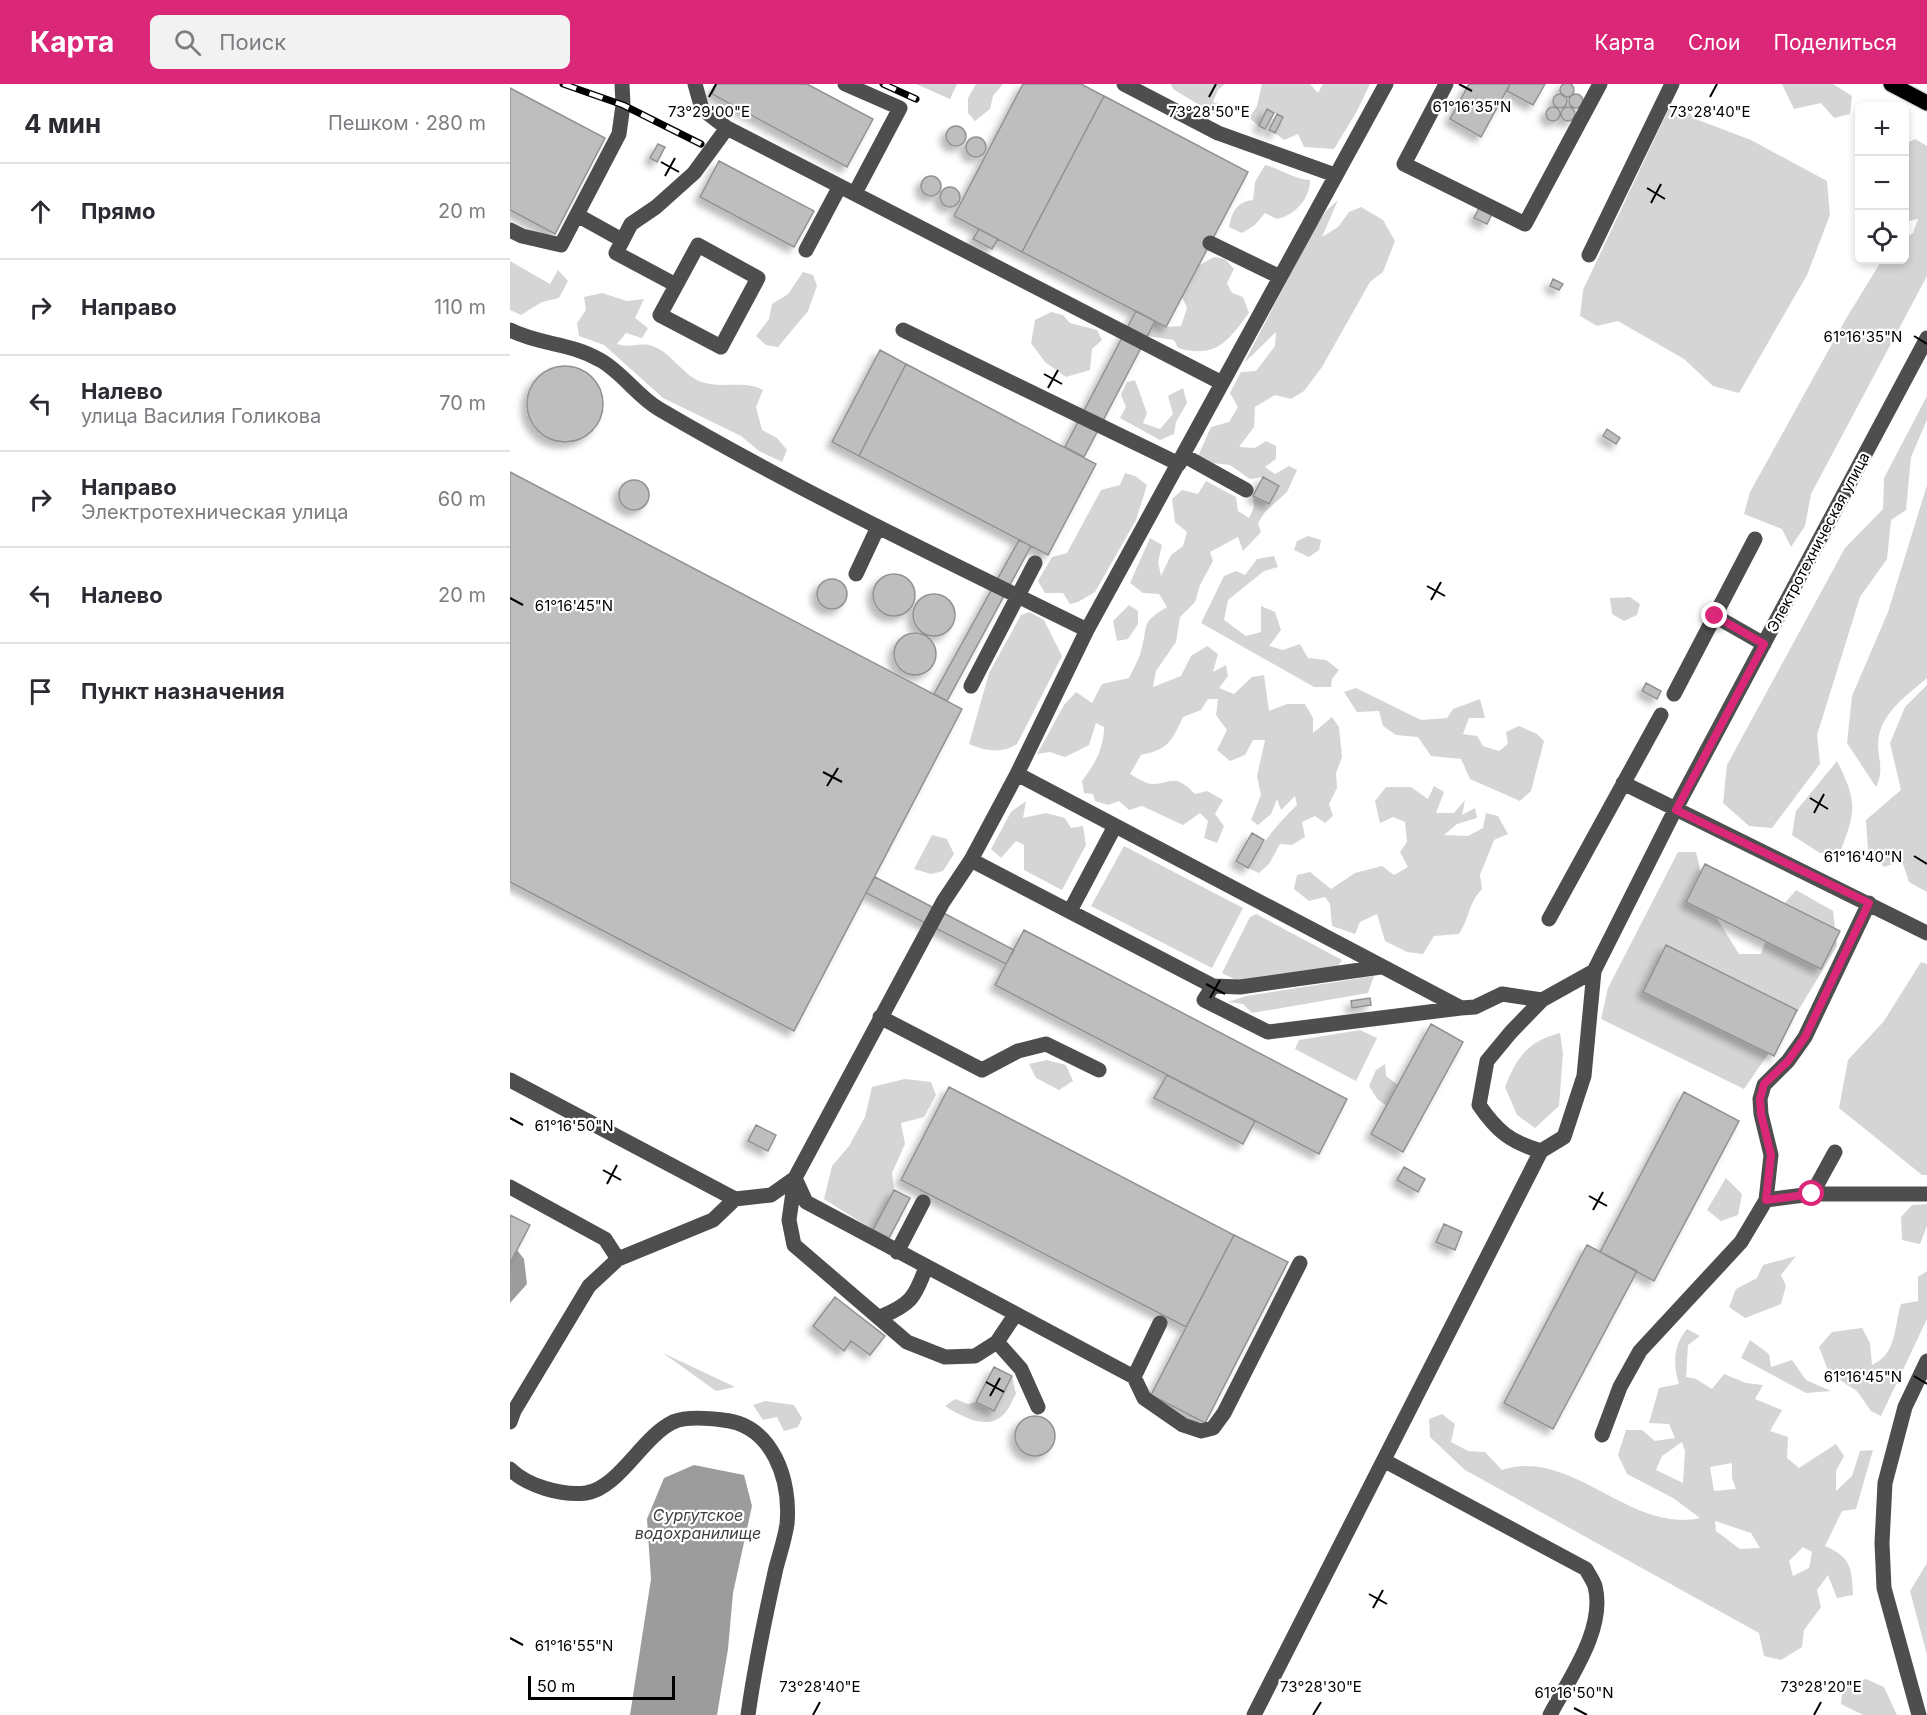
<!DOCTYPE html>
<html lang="ru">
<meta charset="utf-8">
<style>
body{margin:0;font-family:Inter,sans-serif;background:#f2f2f3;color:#2b2b33}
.controls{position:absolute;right:18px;top:18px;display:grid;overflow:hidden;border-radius:9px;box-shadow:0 3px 9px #0003}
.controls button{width:54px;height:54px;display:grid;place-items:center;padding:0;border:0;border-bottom:2px solid #e1e1e2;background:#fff;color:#2b2b33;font:30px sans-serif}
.scale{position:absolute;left:18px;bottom:15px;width:147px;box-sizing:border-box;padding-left:6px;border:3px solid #000;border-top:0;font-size:16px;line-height:21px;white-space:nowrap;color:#000;-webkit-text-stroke:4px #fff;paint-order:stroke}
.stop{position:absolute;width:18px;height:18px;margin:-14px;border:4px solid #db2777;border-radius:50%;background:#fff}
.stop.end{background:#db2777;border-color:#fff;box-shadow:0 2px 6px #0008}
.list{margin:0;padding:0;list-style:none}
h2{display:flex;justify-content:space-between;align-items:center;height:78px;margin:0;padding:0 24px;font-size:26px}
h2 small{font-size:20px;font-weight:400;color:#7c7c81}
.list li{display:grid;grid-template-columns:39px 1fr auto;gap:18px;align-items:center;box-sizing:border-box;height:96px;padding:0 24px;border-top:2px solid #e1e1e2}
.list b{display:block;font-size:22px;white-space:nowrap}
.list p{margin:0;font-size:20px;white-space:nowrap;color:#7c7c81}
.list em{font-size:20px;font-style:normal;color:#7c7c81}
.icon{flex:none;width:33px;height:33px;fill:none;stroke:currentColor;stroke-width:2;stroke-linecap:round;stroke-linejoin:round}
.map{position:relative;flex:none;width:1417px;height:1631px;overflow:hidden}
header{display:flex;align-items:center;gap:36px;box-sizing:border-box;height:84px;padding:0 30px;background:#db2777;color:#fff}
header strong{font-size:28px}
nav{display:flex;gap:33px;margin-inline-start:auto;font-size:21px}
.search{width:420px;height:54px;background:#f2f2f3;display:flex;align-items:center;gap:15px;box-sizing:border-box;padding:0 21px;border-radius:9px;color:#7c7c81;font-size:22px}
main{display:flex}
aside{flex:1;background:#fff}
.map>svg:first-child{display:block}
.green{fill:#d5d5d5;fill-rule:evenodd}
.water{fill:#9c9c9c}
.building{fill:#bebebe;stroke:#929292;stroke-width:1.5;filter:url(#shadow)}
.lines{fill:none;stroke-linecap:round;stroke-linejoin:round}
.major-casing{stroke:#dbdbdb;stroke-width:18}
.minor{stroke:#4e4e4e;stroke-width:15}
.major{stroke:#000;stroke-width:15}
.rail-casing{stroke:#000;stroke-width:7}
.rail{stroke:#fff;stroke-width:4.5;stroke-dasharray:14;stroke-linecap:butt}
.route{stroke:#db2777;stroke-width:8}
.ticks{fill:none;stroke:#000;stroke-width:2}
.labels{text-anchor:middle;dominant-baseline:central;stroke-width:4.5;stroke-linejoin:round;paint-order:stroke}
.street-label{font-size:15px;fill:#000;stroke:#fff}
.water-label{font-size:16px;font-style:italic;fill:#3d3d3d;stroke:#fff}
.ticks-label{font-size:15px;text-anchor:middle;fill:#000;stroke:#fff;stroke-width:4.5;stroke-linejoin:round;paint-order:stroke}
</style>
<header>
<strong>Карта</strong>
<div class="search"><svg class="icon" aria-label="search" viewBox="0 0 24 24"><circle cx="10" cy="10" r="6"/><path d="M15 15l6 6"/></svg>Поиск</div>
<nav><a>Карта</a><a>Слои</a><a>Поделиться</a></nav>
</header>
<main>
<aside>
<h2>4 мин<small>Пешком · 280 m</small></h2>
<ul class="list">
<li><svg class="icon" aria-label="ahead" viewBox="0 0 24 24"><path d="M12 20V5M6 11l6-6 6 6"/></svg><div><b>Прямо</b></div><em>20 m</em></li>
<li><svg class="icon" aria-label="right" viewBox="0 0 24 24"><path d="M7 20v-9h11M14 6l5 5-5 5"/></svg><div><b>Направо</b></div><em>110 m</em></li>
<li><svg class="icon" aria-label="left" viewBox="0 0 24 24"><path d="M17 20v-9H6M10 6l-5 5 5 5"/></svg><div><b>Налево</b><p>улица Василия Голикова</p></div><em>70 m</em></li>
<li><svg class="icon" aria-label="right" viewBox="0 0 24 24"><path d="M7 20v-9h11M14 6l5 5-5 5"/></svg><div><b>Направо</b><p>Электротехническая улица</p></div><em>60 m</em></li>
<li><svg class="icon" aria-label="left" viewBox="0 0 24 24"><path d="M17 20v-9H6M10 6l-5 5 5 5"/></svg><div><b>Налево</b></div><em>20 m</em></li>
<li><svg class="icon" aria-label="arrive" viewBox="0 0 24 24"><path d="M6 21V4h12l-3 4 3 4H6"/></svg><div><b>Пункт назначения</b></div></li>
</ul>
</aside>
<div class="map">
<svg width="1417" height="1631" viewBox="0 0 1417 1631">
<defs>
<filter id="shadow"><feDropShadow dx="-5.5" dy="5.5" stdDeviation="3" flood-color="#0004"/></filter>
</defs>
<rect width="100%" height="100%" fill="#fff"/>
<path class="green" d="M406 0H447L440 15Z
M466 0H493L483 12 480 25 465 37 458 29V14Z
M661 0H715L708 6 703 18 711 21 719 31 707 32 663 5Z
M752 0H800L808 9 813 0H860L847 27 824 65 794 63 788 50 774 56 765 49 772 33 758 25 749 42 739 34 747 22Z
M1272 0H1323L1342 12 1340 30 1324 34 1311 19 1284 25Z
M1160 22H1176L1183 34 1241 56 1317 97 1320 131 1297 191 1229 309 1203 302 1174 275 1108 237 1087 242 1070 232 1073 206Z
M1405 55 1417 62V192L1301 410 1295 442 1281 463 1272 445 1234 430 1240 408 1337 233 1372 176H1394L1395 154 1403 149 1408 135 1395 138V116L1399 96 1395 91V60Z
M755 81C771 85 784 95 800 96 800 115 785 131 767 135L755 129 745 141 732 149 719 143C722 128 726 118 743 116L745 98Z
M828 116 812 153 828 143 839 128 851 123 873 136 885 157 873 188 860 198 812 283 794 307 781 315 765 311 745 323 744 343 729 363 745 364 756 357 766 362V375L755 383 765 390 779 382 787 386 777 408 755 428 748 439 751 448 733 467 728 453 700 468 703 477 690 501 685 518 670 533 666 558 646 587 643 603 671 592 681 572 697 562 708 570 703 588 716 581 718 592 709 604 724 610 742 593 754 591 759 627 777 620H795L803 634V649L822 633 829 643 832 673 826 689 827 704 819 720 823 732 815 739 805 732 792 738 795 753 782 761 770 760 759 780 749 789 738 784C752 759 767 740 787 721L785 712 771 726 767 715 761 730 748 741 741 736 751 711 747 692 755 656H743L735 671 720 677 707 666 717 646 706 631 708 615H698L691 626 673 633C661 659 658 665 631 671L620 690C625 693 632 697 637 699 658 704 662 685 685 710L697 707 713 716 705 730 714 742 707 759 694 754 698 737 690 729 673 741 632 722 619 726 609 717 598 721 585 717 583 710 574 709 572 697C585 680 594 664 594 643L586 639 579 661 555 673 540 668 527 670 554 621 566 608 582 619 592 600 619 594C623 585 629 576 631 567 639 540 629 540 657 523L649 510 633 509 620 499 640 454 652 461 648 478 651 492 661 471 673 462 677 448 665 438 662 415 672 406 688 410 696 397 726 413 728 427 739 434 744 423 743 412 759 420 769 402 753 393 740 395 720 381 702 379 688 372 701 343 719 338 728 323 720 309 731 288 746 287 765 262 766 248 734 279 802 149 816 127Z
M704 173 715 175 724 185 717 199 722 209 733 213 739 229C718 257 706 275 668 264L664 256 637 252 645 237 656 243 671 242 677 224 672 213 688 182Z
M0 177 40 200 48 186 58 197 49 214 32 218 11 231 0 226Z
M293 188 303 191 307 202 298 227 268 263 256 261 246 252 259 235 262 220 278 210Z
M92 209 117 217 134 215 125 234 138 244 132 254 116 249 107 260C118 264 129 259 139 261 160 266 171 289 189 297 211 306 234 295 253 306L246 323 252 346 267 354 277 366 272 378 249 367 231 352 153 314 94 261 69 252 67 239 76 226 74 213Z
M541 228 553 231 560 239 587 246 592 256 582 265 580 286 556 293 535 278 521 259 525 236Z
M625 296 637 329 633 339 650 345 663 330 658 312 673 304 677 319 666 338 664 350 650 356 610 334 616 323 611 311 617 298Z
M1417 312V336L1401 373 1396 426 1381 436 1377 475 1350 513 1307 651 1310 680 1262 744 1239 742 1213 719 1217 681 1335 464 1373 425 1374 394Z
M615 389 625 392 637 401 626 436 585 508 568 518 560 520 553 509H535L528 497 542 473 557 469 591 406 610 401Z
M1417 401V594C1399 610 1374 626 1369 652 1365 670 1376 683 1366 703L1337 659 1342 612 1378 528Z
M798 452 811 456 809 466 799 473 784 466 787 457Z
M764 472 768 483 754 487 718 516 714 536 736 552 751 548V522L765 528 771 546 759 562 773 566 790 560 798 574 816 576 829 586 822 595 821 603H804L691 539 714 492 726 487 735 491 747 475Z
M1120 513 1130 520 1127 531 1114 537 1102 530 1100 514Z
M619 521 628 527V540L618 555 607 557 603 537Z
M519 528 534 536 552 572 507 660C492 670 475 667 459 660L479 589 511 531Z
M1417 601V808L1399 798 1392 777 1374 783 1358 766 1356 736 1391 706 1380 659 1395 623Z
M846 604 911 636 937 634 943 625 970 615 975 634H959L953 650 967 652 973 662 989 667 998 660 996 648 1009 642 1027 650 1034 657 1021 707 1010 717 960 695 951 675 921 672 908 653 886 651 873 642 869 627 847 628 834 608Z
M1327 677C1348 719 1346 727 1329 771L1310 769 1282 751 1286 727Z
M924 702 934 708 926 729H944L955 716 952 731 965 724 967 734 947 740 934 751 958 752 973 744 976 729 988 732 998 750 984 756 970 791 972 805C958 820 960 833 949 850L924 852 913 870 897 868 875 857 867 830 850 838 845 850 822 842 820 820 815 813 799 817 784 805 787 791 800 788 821 805 845 789 872 782 884 791 898 783 890 768 897 758 895 738 883 733 870 739 865 717 876 703H901L918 715Z
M516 717 513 734 536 729 555 734 561 744 573 742 576 761 552 806 514 786V761L506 757 491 774 481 765 501 728Z
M422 751 437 755 444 770 433 787 421 790 404 785Z
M614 762 733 824 702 884 581 822Z
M1168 768H1186L1198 820 1229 870H1251L1266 829 1286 806 1323 827 1327 862 1288 927 1234 1005 1091 935 1098 904Z
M746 830 832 876 828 882 730 898 712 889 740 833Z
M1411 878 1417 880V1091H1412L1329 1024 1338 976 1374 937Z
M864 892 858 909 742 929 733 920 718 918 736 912Z
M850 946 867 954 846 997 785 965 789 956Z
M1050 949 1053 969 1049 1022 1025 1044 1007 1031 995 1003C1007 973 1018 957 1050 949Z
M537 976 556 981 563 997 549 1006 526 994 519 980Z
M875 980 876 992 888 1001 876 1021 868 1016 859 1002 866 986Z
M395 995 421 998 426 1011 414 1033 391 1039 395 1060 382 1089 384 1106 363 1146 314 1115 322 1082 339 1062 355 1033 362 1003Z
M1216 1094 1232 1110 1228 1131 1211 1137 1197 1126Z
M1417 1120V1142L1410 1160 1392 1156 1391 1133 1402 1121Z
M1286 1172 1271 1191 1276 1202 1271 1220 1235 1234 1219 1223 1226 1205 1247 1194 1253 1181Z
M1417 1187V1235L1371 1332 1361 1327 1347 1307 1319 1289 1309 1263 1322 1248 1352 1244 1360 1259 1362 1281C1387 1270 1384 1242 1391 1220L1408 1217V1193Z
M1177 1245 1190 1252 1178 1261 1176 1293 1186 1295 1202 1305 1214 1290 1236 1299 1253 1301 1245 1315 1272 1326 1260 1347 1278 1353 1277 1374 1289 1384 1326 1360 1334 1372 1326 1387V1407L1342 1392 1350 1367 1363 1366 1346 1425 1332 1427 1315 1462C1341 1473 1342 1484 1343 1511L1327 1514 1318 1491 1307 1506 1311 1523 1294 1546 1292 1563 1271 1576 1254 1572 1249 1549 955 1386 920 1353 919 1335 932 1330 945 1340 941 1358 958 1367 975 1368 992 1386C1062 1363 1120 1450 1190 1434L1163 1414 1117 1390 1108 1371 1116 1346H1132L1145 1357 1165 1354 1159 1340 1139 1339 1149 1304 1169 1300C1163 1280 1163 1262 1177 1245ZM1172 1358 1175 1367 1173 1399 1146 1386 1152 1372ZM1222 1379V1394L1226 1405 1204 1407 1200 1383ZM1205 1437 1241 1449 1250 1464 1230 1465 1206 1447ZM1293 1463 1302 1468 1299 1484 1283 1492 1279 1477Z
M1240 1256 1259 1270 1261 1283 1282 1276 1296 1296 1321 1307 1296 1309 1231 1274Z
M153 1269 225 1303 206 1307Z
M502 1292 506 1310C502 1316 499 1326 493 1331 476 1347 451 1332 435 1322L445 1315 458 1320 466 1318 484 1327Z
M255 1317 284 1321 292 1334 288 1343 274 1347 267 1333 253 1336 243 1321Z
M1417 1479V1571L1400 1507Z
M1356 1595 1374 1603 1387 1631H1353L1331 1620 1333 1600Z"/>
<path class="water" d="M7 1166 14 1175 17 1200 0 1219V1179Z
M184 1381 234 1391 242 1422 223 1509 218 1565 207 1631H120L141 1495 137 1435 154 1394Z"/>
<path class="building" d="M1050 6a7 7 0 1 1 14 0a7 7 0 1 1-14 0Z
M207 0H297L363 35 337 83 202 10Z
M513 0H571L594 12 512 168 444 132Z
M959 0H1000L971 53 940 35Z
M1000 0H1035L1023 21 997 7Z
M0 4 95 54 45 150 0 126Z
M1043 17a7 7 0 1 1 14 0a7 7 0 1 1-14 0Z
M1059 17a7 7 0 1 1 14 0a7 7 0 1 1-14 0Z
M594 12 738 88 656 243 512 168Z
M1036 30a7 7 0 1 1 14 0a7 7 0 1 1-14 0Z
M1051 30a7 7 0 1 1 14 0a7 7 0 1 1-14 0Z
M757 25 764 29 755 45 749 42Z
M767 30 773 33 765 49 759 46Z
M436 52a10 10 0 1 1 20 0a10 10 0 1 1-20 0Z
M456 63a10 10 0 1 1 20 0a10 10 0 1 1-20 0Z
M148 60 155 63 147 78 140 74Z
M209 77 304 127 284 163 190 113Z
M411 102a10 10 0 1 1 20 0a10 10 0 1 1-20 0Z
M430 113a10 10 0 1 1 20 0a10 10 0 1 1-20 0Z
M969 124 982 130 977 140 964 134Z
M469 145 488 155 482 165 463 155Z
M1043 195 1053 200 1049 206 1040 202Z
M626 227 645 237 574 373 555 363Z
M370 266 396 280 349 372 322 358Z
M396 280 586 380 538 471 349 372Z
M17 320a38 38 0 1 1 76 0a38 38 0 1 1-76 0Z
M1097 345 1110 354 1106 360 1093 352Z
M0 388 452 625 284 947 0 798Z
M753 393 769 402 759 420 743 412Z
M109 411a15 15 0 1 1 30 0a15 15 0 1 1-30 0Z
M509 456 521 462 437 617 424 610Z
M363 511a21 21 0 1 1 42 0a21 21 0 1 1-42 0Z
M307 510a15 15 0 1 1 30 0a15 15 0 1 1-30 0Z
M403 531a21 21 0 1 1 42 0a21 21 0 1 1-42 0Z
M384 570a21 21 0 1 1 42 0a21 21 0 1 1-42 0Z
M1136 599 1151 607 1147 615 1132 607Z
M742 749 754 756 738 784 726 777Z
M1195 780 1330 847 1311 885 1176 818Z
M365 793 504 866 496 880 356 809Z
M514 846 837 1015 809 1070 485 901Z
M1156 861 1287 926 1264 972 1133 908Z
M860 914 861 921 842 924 841 917Z
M921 940 953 958 893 1068 861 1050Z
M657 991 745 1037 733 1060 644 1014Z
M439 1003 724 1151 676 1243 391 1096Z
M1174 1008 1229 1037 1144 1197 1090 1168Z
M246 1041 266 1051 258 1067 238 1057Z
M894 1083 915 1095 908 1108 887 1096Z
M384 1106 400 1114 379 1154 363 1146Z
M0 1131 20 1141 0 1179Z
M934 1140 952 1148 945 1166 926 1158Z
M724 1151 778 1178 695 1339 641 1311Z
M1077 1161 1127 1187 1043 1345 994 1319Z
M325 1213 375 1252 360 1271 341 1257 334 1267 303 1242Z
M484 1283 502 1292 484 1327 466 1318Z
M505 1352a20 20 0 1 1 40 0a20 20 0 1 1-40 0Z"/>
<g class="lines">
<g class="major-casing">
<path id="major" d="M1381 0 1417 19"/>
</g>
<path class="minor" d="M185 0 192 25 217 44 712 299
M335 0 390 24 345 109
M614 0 708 49 825 91
M936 0 894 80 1015 140 1090 0
M67 131 112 156
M0 146 12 152 51 161 109 50 113 21 112 0
M700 159 768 192
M188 161 248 194 211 263 150 231Z
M296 166 330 102
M1079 171 1162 0
M166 201 106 169 121 140 146 123 184 89 217 44
M0 246C29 261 59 258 90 276 112 288 127 312 149 325 287 406 433 475 577 546
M393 246 669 380
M673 371 736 406
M346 490 368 443
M1205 532 1254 560
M461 602 525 479
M1164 610 1245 455
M507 690 951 924 965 923 992 910 1032 916 1084 887
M1113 699 1417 849
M461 776 703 902 730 903 871 883
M560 827 605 742
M1039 835 1151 631
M703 902 694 916 758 948 951 924
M370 933 472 986 508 967 536 960 589 986
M0 996 225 1115 261 1111 285 1094
M1031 1067C1000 1058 987 1047 969 1021L977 977 1001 948 1032 916
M285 1094 296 1118 624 1293 650 1239
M0 1103 95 1155 108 1175
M1302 1110 1325 1068
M1256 1116 1302 1110H1417
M387 1168 413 1118
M505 1231 487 1258 465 1272 435 1273 397 1258 284 1161 279 1136 285 1094 433 818 461 776 507 690 577 546 876 0
M370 1233C400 1221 405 1214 416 1183
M487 1258 511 1285 528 1323
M624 1293 634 1314 673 1341 691 1347 703 1344 714 1329 790 1179
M0 1338 4 1327 79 1202 108 1175 203 1136 225 1115
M1092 1351 1110 1303 1130 1267 1231 1158 1256 1116 1261 1071 1251 1030 1250 1015 1254 1001 1278 977 1295 953 1359 819
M875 1377 1076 1485C1079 1491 1083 1496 1085 1502 1096 1545 1059 1595 1040 1631
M0 1385C17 1402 52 1412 76 1409 109 1404 132 1353 163 1338 177 1332 198 1334 213 1336 263 1341 281 1396 277 1440 275 1454 270 1469 266 1484 255 1533 245 1581 238 1631
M744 1631 1031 1067 1054 1053 1074 992 1084 887 1165 726 1417 254
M1409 1631 1374 1504 1372 1459 1375 1399 1395 1323 1417 1277"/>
<use href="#major" class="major"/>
<g class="rail-casing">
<path id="rail" d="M53 0 113 21 191 60
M373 0 406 15"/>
</g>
<use href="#rail" class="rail"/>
</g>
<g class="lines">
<path class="route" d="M1205 532 1254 560 1166 726 1359 819 1295 953 1278 977 1254 1000 1250 1015 1251 1030 1261 1071 1256 1116 1302 1110"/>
</g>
<path class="ticks" d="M949 0 962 7M199 13 206 0M699 13 706 0M1200 13 1207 0M151 78 169 88M155 92 165 74M1137 104 1155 115M1141 119 1151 100M1404 252 1417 260M534 290 552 300M538 304 548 286M917 502 935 512M0 514 13 521M921 516 931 498M313 688 332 698M317 702 328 684M1300 714 1318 725M1304 729 1314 710M1404 772 1417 780M696 900 715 910M700 914 710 896M0 1034 13 1041M93 1086 111 1096M97 1100 107 1081M1079 1112 1097 1122M1083 1126 1093 1108M1404 1292 1417 1300M476 1298 494 1308M480 1312 490 1294M859 1510 877 1520M863 1524 873 1506M0 1554 13 1561M1064 1624 1077 1631M303 1631 310 1618M803 1631 811 1618M1304 1631 1311 1618"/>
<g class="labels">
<g class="street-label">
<text transform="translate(1308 458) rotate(-62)">Электротехническая улица</text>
</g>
<g class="water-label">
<text x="188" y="1431">Сургутское<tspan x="188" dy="18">водохранилище</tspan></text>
</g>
</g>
<g class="ticks-label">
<text x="962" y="28">61°16'35"N</text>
<text x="199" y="33">73°29'00"E</text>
<text x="699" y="33">73°28'50"E</text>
<text x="1200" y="33">73°28'40"E</text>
<text x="1353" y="258">61°16'35"N</text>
<text x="64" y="527">61°16'45"N</text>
<text x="1353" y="778">61°16'40"N</text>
<text x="64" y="1047">61°16'50"N</text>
<text x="1353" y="1298">61°16'45"N</text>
<text x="64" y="1567">61°16'55"N</text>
<text x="310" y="1608">73°28'40"E</text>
<text x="811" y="1608">73°28'30"E</text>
<text x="1311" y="1608">73°28'20"E</text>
<text x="1064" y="1614">61°16'50"N</text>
</g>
</svg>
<div class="controls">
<button>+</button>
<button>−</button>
<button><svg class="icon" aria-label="locate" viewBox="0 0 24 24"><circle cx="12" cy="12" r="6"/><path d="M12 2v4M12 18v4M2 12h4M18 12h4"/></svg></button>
</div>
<div class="scale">50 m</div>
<div class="stop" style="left:1302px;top:1110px"></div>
<div class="stop end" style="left:1205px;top:532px"></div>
</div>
</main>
